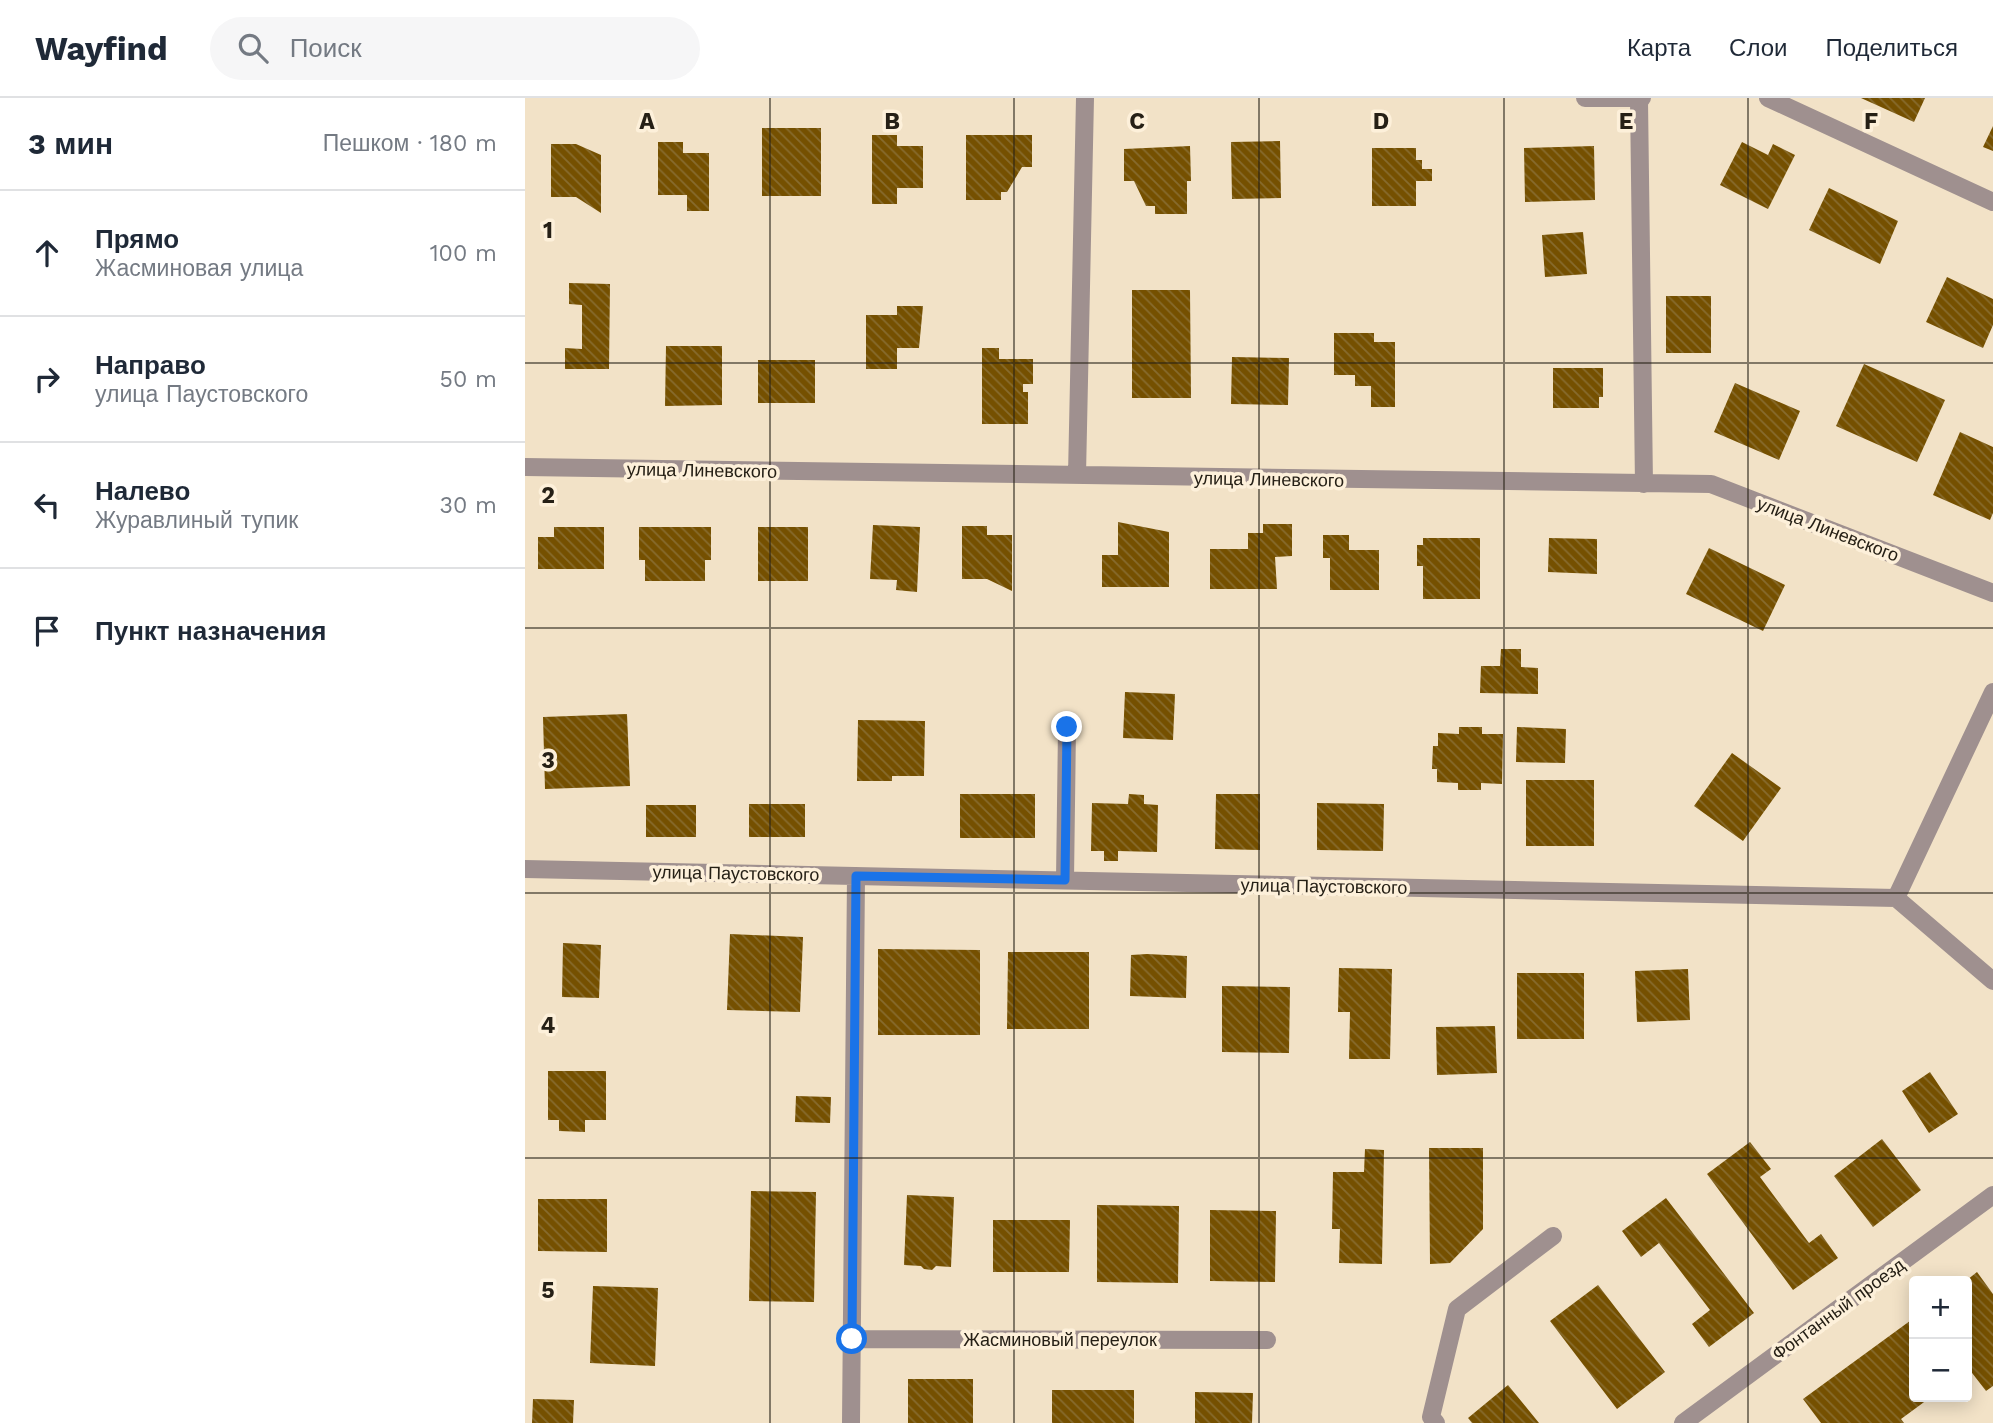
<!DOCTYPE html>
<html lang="ru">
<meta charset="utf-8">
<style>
body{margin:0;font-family:"Work Sans",sans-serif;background:#f6f6f7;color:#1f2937}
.controls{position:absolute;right:21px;bottom:21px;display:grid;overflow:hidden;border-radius:7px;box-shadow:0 4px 18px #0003}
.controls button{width:63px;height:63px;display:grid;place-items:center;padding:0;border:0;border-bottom:2px solid #e0e1e3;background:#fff;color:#1f2937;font:35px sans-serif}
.stop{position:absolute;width:21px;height:21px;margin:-16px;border:5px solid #1a73e8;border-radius:50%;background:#fff}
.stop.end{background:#1a73e8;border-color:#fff;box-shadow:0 2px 7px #0008}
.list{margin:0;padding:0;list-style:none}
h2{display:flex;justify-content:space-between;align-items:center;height:91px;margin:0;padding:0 28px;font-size:30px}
h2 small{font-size:23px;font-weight:400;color:#747a83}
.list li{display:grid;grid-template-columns:46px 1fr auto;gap:21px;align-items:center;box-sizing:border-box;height:126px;padding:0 28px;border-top:2px solid #e0e1e3}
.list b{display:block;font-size:26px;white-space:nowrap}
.list p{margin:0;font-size:23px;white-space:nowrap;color:#747a83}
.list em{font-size:23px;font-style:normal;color:#747a83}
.icon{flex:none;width:38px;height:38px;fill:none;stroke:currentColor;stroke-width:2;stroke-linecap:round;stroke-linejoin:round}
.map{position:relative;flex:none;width:1468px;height:1325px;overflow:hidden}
header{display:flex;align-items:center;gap:42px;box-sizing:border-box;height:98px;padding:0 35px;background:#fff;border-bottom:2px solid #e0e1e3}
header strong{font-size:33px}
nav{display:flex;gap:38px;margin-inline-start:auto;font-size:24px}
.search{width:490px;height:63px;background:#f6f6f7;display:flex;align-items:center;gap:18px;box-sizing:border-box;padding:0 24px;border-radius:38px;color:#747a83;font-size:26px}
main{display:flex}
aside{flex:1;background:#fff}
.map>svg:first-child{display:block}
.building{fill:url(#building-back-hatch)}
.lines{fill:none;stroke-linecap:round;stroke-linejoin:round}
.minor{stroke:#9f908f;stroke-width:18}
.route{stroke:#1a73e8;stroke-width:9}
.grid{fill:none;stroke:#262016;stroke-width:2;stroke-opacity:0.55}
.labels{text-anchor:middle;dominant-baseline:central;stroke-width:7;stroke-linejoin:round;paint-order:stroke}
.street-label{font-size:18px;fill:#262016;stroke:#fdf0da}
.grid-label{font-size:23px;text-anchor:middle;font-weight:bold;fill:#262016;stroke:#fdf0da;stroke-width:7;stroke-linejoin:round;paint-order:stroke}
</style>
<header>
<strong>Wayfind</strong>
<div class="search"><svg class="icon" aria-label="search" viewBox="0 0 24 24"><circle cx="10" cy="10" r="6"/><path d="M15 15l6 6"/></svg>Поиск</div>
<nav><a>Карта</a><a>Слои</a><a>Поделиться</a></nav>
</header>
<main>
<aside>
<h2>3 мин<small>Пешком · 180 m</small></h2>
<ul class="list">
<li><svg class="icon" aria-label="ahead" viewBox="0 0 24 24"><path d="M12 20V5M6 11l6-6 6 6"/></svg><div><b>Прямо</b><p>Жасминовая улица</p></div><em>100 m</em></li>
<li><svg class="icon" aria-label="right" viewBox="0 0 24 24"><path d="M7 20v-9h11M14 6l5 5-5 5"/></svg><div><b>Направо</b><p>улица Паустовского</p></div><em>50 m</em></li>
<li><svg class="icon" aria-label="left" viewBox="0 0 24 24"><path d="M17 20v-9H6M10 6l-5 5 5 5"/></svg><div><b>Налево</b><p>Журавлиный тупик</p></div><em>30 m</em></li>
<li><svg class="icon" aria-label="arrive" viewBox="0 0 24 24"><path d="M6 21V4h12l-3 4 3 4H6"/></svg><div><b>Пункт назначения</b></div></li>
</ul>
</aside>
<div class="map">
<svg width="1468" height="1325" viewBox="0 0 1468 1325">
<defs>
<pattern id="building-back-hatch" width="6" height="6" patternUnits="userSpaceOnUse" patternTransform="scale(1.75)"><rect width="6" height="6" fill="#755000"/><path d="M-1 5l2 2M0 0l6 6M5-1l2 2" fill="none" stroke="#876b2e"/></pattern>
</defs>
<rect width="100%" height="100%" fill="#f2e2c7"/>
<path class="building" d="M1336 0H1400L1389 24Z
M1468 28V53L1458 49Z
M237 30H296V98H237Z
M347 37H372V48H398V90H372V106H347Z
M441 37H507V69H497L482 94H476V102H441Z
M755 43 756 100 707 101 706 44Z
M133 44H158V55H184V113H162V97H133Z
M1217 44 1243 57 1248 46 1270 57 1243 111 1195 87Z
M26 46H51L76 57V115L51 99H26Z
M665 48 666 83H662V116H630V108H621L609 83H599V51Z
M1069 48 1070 102 1000 104 999 50Z
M847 50H891V62H897V71H907V83H891V108H847Z
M1304 90 1373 123 1355 166 1284 132Z
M1058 134 1062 176 1020 179 1017 137Z
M1422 179 1468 201V227L1458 250 1401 224Z
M44 185 85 186 84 271H40V250L57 251V207L44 206Z
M607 192H665L666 300H607Z
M1141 198H1186V255H1141Z
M372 208H398L394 250H372V271H341V217H372Z
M809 235H849V244H870V309H846V288H830V277H809Z
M141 248H197V307L140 308Z
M457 250H474V261H508V286H498V294H503V326H457Z
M707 259 764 260 763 307 706 306Z
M233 262H290V305H233Z
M1339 266 1420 302 1392 364 1311 328Z
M1028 270H1078V299H1074V310H1028Z
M1210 285 1275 313 1254 362 1189 334Z
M1435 334 1468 349V415L1465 422 1408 397Z
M593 424 644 434V489H577V457H593Z
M738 426H767V458L750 459 752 491H685V451H723V435H738Z
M348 427 395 429 392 494 371 492 372 482 345 481Z
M437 428H462V437H487V493L462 481H437Z
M29 429H79V471H13V439H29Z
M114 429H186V462H180V483H120V462H114Z
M233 429H283V483H233Z
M798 437H824V452H854V492H805V460H798Z
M898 440H955V501H898V468H892V447H898Z
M1024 440 1072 441V476L1023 474Z
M1184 450 1260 487 1238 533 1161 496Z
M976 551H996V569L1013 570V596L955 595 956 568H975Z
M600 594 650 596 648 642 598 640Z
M102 616 105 688 20 691 18 619Z
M333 622 400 623 399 678H367V683H332Z
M934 629H957V636H978L977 686 956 685V692H933V685L912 684V671H907L908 648H913V635L934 636Z
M992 629 1041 631 1040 665 991 664Z
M1207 655 1256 690 1218 743 1169 708Z
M1001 682H1069V748H1001Z
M435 696H510V740H435Z
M604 696 619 697V706L633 707 632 754 593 753V763H579V753H566L567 705 603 706Z
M691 696H735V752L690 751Z
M792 705 859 706 858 753 792 752Z
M224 706H280V739H224Z
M121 707H171V739H121Z
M205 836 278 839 275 914 202 912Z
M38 845 76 847 74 900 37 899Z
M353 851 455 852V937H353Z
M483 854H564V931H482Z
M622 856 662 858 661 900 605 898 606 857Z
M814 870 867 871 865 961H824L825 914H813Z
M1163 871 1165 922 1112 924 1110 873Z
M992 875H1059V941H992Z
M697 888 765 889 764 955 697 954Z
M970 928 972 975 912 977 911 929Z
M23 973H81V1022H60V1034L34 1033V1022H23Z
M1405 974 1433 1016 1404 1035 1377 993Z
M271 998 306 999 305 1025 270 1024Z
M1357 1041 1396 1092 1348 1129 1309 1078Z
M1225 1044 1246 1071 1235 1079 1284 1145 1296 1136 1313 1160 1268 1192 1182 1076Z
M904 1050H958V1131L925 1165 905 1166Z
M840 1051 859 1052 857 1166 814 1165 815 1131H807L808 1074H839Z
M226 1093 291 1094 289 1204 224 1203Z
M382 1097 429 1099 426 1169 411 1168 407 1172 399 1171 396 1168 379 1167Z
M1141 1100 1229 1215 1184 1249 1167 1226 1185 1212 1134 1145 1116 1159 1097 1133Z
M13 1101H82V1154L13 1153Z
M572 1107 654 1108 653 1185 572 1184Z
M685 1112 751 1113 750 1184 685 1183Z
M468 1122H545L544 1174H468Z
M1452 1174 1468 1196V1288L1461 1293 1444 1271 1442 1273V1182Z
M1073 1187 1140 1274 1092 1311 1025 1223Z
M68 1188 133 1190 130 1268 65 1265Z
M1389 1220V1299H1406L1376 1321 1379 1325H1296L1278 1301Z
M383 1281H448V1325H383Z
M983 1287 1014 1325H947L943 1320Z
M527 1292H609V1325H527Z
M670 1294 728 1295 727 1325H670Z
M8 1301 49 1302 48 1325H7Z"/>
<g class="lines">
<path class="minor" d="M1060 0H1117
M1243 0 1468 104
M1114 2 1119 386
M0 369 1186 386 1468 495
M552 377 560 0
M0 771 1371 800
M540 782 542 630
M1371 800 1468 594
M1371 800 1468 883
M327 1241 742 1242
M326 1325 331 778
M911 1325 906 1319 932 1211 1028 1138
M1158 1325 1468 1097"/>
</g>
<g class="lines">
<path class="route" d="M327 1241 331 778 540 782 542 629"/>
</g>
<path class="grid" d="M245 0V1325M489 0V1325M734 0V1325M979 0V1325M1223 0V1325M0 265H1468M0 530H1468M0 795H1468M0 1060H1468"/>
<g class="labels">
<g class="street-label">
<text transform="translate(177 372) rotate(1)">улица Линевского</text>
<text transform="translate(744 381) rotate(1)">улица Линевского</text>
<text transform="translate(1303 431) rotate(21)">улица Линевского</text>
<text transform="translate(211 775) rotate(1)">улица Паустовского</text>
<text transform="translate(799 788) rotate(1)">улица Паустовского</text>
<text transform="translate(1313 1211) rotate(-36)">Фонтанный проезд</text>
<text x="535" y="1241">Жасминовый переулок</text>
</g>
</g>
<g class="grid-label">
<text x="122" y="31">A</text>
<text x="367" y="31">B</text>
<text x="612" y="31">C</text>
<text x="856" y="31">D</text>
<text x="1101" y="31">E</text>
<text x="1346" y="31">F</text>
<text x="23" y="140">1</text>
<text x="23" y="405">2</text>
<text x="23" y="670">3</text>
<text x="23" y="935">4</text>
<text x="23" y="1200">5</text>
</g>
</svg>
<div class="controls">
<button>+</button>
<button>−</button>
</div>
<div class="stop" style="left:327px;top:1241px"></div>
<div class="stop end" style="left:542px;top:629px"></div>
</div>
</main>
